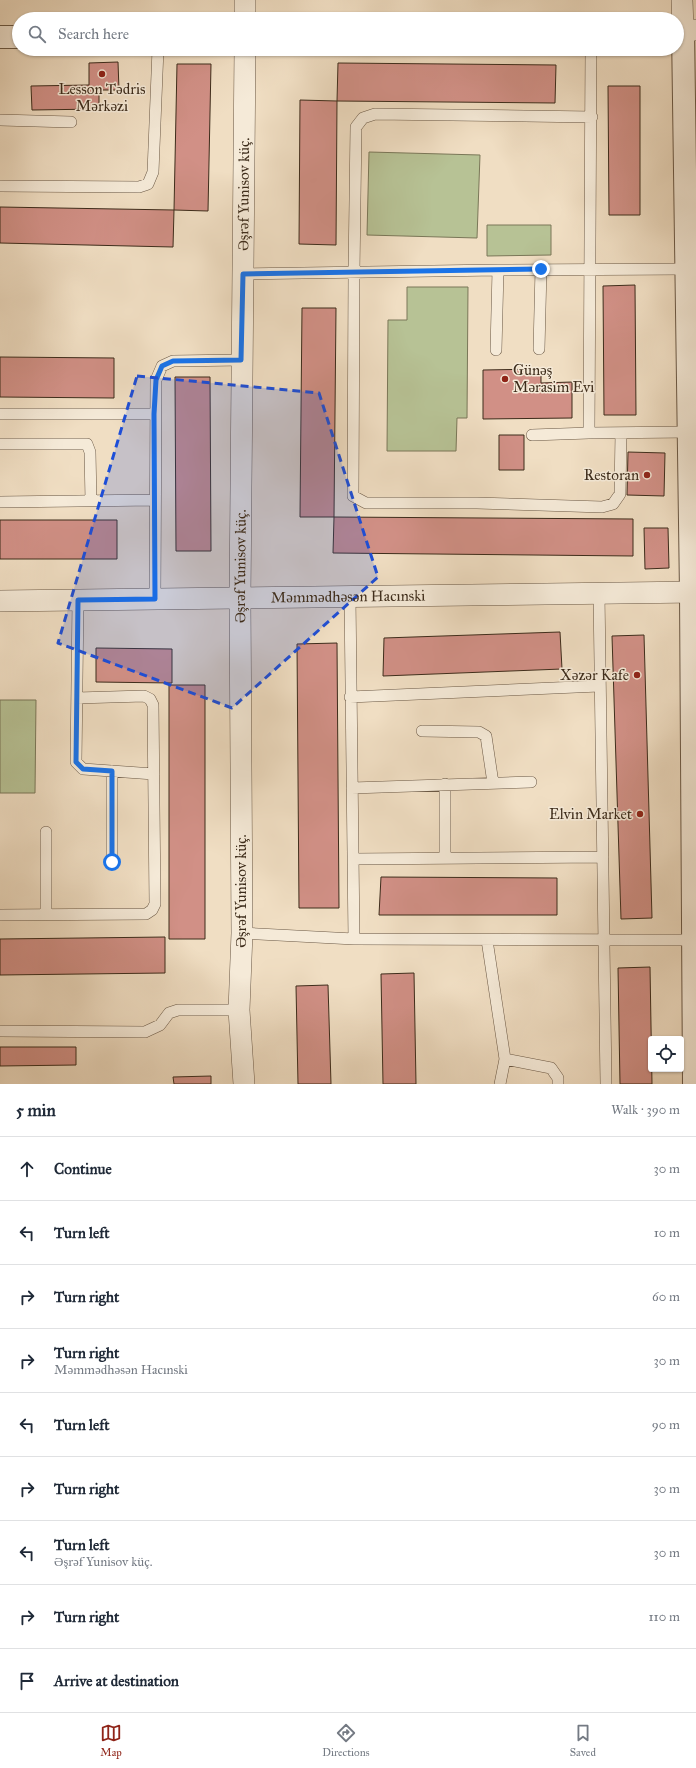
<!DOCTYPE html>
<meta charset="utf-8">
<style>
body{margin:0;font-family:"IM FELL Great Primer",serif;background:#f2f2f3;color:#1f2937}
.controls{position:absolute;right:12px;bottom:12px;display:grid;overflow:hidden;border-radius:4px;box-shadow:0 1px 3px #0004}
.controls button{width:36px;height:36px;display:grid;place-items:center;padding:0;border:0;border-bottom:1px solid #e0e1e3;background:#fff;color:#1f2937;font:20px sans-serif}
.stop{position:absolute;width:12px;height:12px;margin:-9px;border:3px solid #1a73e8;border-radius:50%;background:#fff}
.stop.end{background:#1a73e8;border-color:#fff;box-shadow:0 1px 4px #0008}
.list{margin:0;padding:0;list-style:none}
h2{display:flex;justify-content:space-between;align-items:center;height:52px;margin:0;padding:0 16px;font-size:17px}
h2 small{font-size:13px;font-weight:400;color:#747a83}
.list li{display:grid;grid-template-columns:26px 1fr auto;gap:12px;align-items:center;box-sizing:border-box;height:64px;padding:0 16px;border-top:1px solid #e0e1e3}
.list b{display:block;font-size:15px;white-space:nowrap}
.list p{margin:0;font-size:13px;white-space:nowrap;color:#747a83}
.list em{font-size:13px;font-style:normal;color:#747a83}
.icon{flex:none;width:22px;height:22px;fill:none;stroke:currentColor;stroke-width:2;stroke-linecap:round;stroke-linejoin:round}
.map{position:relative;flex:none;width:696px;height:1084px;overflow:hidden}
.search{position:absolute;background:#fff;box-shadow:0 1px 3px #0004;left:12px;right:12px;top:12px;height:44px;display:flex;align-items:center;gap:10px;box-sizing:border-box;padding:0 14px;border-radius:22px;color:#747a83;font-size:15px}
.sheet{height:628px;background:#fff}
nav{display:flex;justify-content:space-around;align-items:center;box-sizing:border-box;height:56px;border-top:1px solid #e0e1e3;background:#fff;font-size:11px;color:#747a83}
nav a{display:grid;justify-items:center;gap:2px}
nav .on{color:#8f2418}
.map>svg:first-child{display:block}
.green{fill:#b7c295;stroke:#7a7758}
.building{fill:#d19086;stroke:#3d2c1b}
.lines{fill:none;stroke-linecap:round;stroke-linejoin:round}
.service-casing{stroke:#6a5845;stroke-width:12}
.minor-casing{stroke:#6a5845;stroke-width:22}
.tertiary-casing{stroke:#6a5845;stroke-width:24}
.service{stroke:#f5ead8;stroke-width:11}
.minor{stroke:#f5ead8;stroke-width:21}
.tertiary{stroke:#f5ead8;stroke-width:22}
.route{stroke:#1a73e8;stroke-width:5}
.marked{fill:#1d4ed8;fill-opacity:0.2;stroke:#1d4ed8;stroke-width:3;stroke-dasharray:8 5;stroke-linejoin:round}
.poi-dot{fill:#8f2418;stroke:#f5ead8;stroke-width:1.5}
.labels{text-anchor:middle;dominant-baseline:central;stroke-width:3;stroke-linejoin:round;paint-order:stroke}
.poi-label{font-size:15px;fill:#3d2c1b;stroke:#f5ead8;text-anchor:end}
.street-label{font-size:15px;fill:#3d2c1b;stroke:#f5ead8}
</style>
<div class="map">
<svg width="696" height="1084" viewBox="0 0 696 1084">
<rect width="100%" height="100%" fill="#f0dec3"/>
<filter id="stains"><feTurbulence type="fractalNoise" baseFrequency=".005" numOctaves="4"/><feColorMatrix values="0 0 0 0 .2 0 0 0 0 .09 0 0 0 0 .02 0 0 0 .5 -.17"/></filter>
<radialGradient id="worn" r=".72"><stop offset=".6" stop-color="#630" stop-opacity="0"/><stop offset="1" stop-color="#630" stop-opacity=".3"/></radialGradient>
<path class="green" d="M369 152 480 155 477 238 367 235Z
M487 225H551V255L487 256Z
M407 287H468L467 418H457L456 451H387L388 320H407Z
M0 700H36L35 793H0Z"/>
<path class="building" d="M118 62 119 90H99V109L32 110 31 86 89 85V63Z
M338 63 556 65 555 103 337 101Z
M177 64H211L208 211 174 210Z
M608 86H640V215H609Z
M300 100 337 101 336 245 299 244Z
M0 207 174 210 173 247 0 243Z
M635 285 636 415H604L603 286Z
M302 308H336L334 517H300Z
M0 357 114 358V398L0 397Z
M541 369V383L572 382V418L483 419V370Z
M175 377H210L211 551H176Z
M499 435H524V470H499Z
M628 452 665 453 664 496 627 495Z
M334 517 633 519V556L333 553Z
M0 520H117V559H0Z
M644 528H668L669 568 645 569Z
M560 632 562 669 383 676 384 638Z
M644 635 652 918 621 919 612 636Z
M337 643 339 908H299L297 644Z
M96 648 172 649V683L96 682Z
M169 685H205V939H169Z
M381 877 557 878V915H379Z
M165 937V973L0 975V939Z
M650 967 652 1084H620L618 968Z
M414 973 416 1084H383L381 974Z
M328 985 331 1084H298L296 986Z
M0 1047H76V1065L0 1066Z
M211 1076V1084H174L173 1077Z"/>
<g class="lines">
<g class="service-casing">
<path id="service" d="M591 49 589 433 689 432
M592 117 375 114 363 118 356 127 354 272 353 496 366 503H477L602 507 613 504 620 494 621 433
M0 120 71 122
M0 186 139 187 148 184 153 172 158 49
M243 274 498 270 687 269
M539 349 541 269
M496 350 498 270
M0 414H154
M532 435 589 433
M0 444H87L90 452 91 501
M0 502 155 500
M599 594 606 1084
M350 597 354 939
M155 599 156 380 162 366 173 361 241 360
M78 600 76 762 83 769 154 774
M350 697 599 686
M422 731 479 732 486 736 493 783
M445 784V858
M352 788 531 782
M353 859 603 857
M112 862V771
M46 914V832
M0 915 146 914 152 910 155 904 153 705 150 699 144 696 77 698
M242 933 354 939 693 940
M487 940 505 1059 500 1084
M0 1031 145 1032 160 1025 169 1013 178 1010H239
M505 1059 551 1068 558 1078V1084"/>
</g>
<g class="minor-casing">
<g id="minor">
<path d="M245 0V19"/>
<path d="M682 0 683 30H696"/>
<path id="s1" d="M0 601 696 592"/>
<path id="s2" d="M244 1084 239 1010 242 933 240 598 245 49"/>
</g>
</g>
<g class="tertiary-casing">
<path id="tertiary" d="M677 31 683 30 691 592 694 1084
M0 37H19"/>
</g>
<use href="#service" class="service"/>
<use href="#minor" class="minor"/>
<use href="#tertiary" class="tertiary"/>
</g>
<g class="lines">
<path class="route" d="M112 862V771L83 769 76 762 78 600 155 599 154 414 156 380 162 366 173 361 241 360 243 274 541 269"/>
</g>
<path class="marked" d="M137 376 319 393 378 577 232 708 58 643Z"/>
<g class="poi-dot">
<circle cx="102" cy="74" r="4"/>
<circle cx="505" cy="379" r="4"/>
<circle cx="647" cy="475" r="4"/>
<circle cx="637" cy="675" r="4"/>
<circle cx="640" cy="814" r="4"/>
</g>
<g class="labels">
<g class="poi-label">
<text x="102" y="89" text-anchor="middle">Lesson Tədris<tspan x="102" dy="17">Mərkəzi</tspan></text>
<text x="513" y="370" text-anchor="start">Günəş<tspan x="513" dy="17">Mərasim Evi</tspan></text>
<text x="639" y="475">Restoran</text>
<text x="629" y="675">Xəzər Kafe</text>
<text x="632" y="814">Elvin Market</text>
</g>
<g class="street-label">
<text stroke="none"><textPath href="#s2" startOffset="890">Əşrəf Yunisov küç.</textPath></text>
<text stroke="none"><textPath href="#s2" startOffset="518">Əşrəf Yunisov küç.</textPath></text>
<text stroke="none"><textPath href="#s1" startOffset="348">Məmmədhəsən Hacınski</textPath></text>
<text transform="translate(241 891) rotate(-90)">Əşrəf Yunisov küç.</text>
</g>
</g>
<rect width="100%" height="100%" filter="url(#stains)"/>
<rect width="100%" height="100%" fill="url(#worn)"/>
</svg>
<div class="controls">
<button><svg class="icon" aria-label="locate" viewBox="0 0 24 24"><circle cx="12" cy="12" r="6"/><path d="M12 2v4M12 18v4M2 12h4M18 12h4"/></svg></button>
</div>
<div class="stop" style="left:112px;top:862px"></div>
<div class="stop end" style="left:541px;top:269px"></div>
<div class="search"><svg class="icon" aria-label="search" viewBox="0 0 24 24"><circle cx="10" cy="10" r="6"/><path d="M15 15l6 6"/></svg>Search here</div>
</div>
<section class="sheet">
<h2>5 min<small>Walk · 390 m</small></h2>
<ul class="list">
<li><svg class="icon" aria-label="ahead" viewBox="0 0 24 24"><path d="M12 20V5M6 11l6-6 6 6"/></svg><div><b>Continue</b></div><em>30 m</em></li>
<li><svg class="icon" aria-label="left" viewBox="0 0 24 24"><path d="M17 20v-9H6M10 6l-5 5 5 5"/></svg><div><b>Turn left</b></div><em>10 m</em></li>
<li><svg class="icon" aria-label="right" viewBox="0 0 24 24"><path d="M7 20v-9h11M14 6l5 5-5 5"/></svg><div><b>Turn right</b></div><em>60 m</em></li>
<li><svg class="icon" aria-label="right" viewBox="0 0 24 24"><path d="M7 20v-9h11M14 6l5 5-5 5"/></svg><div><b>Turn right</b><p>Məmmədhəsən Hacınski</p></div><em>30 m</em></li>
<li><svg class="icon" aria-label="left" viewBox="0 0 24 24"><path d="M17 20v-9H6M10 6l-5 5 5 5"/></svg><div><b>Turn left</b></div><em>90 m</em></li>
<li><svg class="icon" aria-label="right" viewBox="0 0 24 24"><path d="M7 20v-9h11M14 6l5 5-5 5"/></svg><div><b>Turn right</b></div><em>30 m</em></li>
<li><svg class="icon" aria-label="left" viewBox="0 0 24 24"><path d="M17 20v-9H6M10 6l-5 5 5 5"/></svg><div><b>Turn left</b><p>Əşrəf Yunisov küç.</p></div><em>30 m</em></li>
<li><svg class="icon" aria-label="right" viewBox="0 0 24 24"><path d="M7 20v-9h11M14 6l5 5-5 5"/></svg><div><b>Turn right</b></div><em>110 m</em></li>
<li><svg class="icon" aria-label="arrive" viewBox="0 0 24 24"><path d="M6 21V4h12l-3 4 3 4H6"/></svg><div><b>Arrive at destination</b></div></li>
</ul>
</section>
<nav>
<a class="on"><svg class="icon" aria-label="map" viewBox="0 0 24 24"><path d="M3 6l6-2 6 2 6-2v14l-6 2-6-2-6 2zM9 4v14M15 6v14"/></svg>Map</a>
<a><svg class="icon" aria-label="directions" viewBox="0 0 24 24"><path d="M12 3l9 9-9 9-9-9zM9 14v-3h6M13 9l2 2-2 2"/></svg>Directions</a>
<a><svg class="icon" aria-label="saved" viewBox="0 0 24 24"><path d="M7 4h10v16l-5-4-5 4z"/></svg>Saved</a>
</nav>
